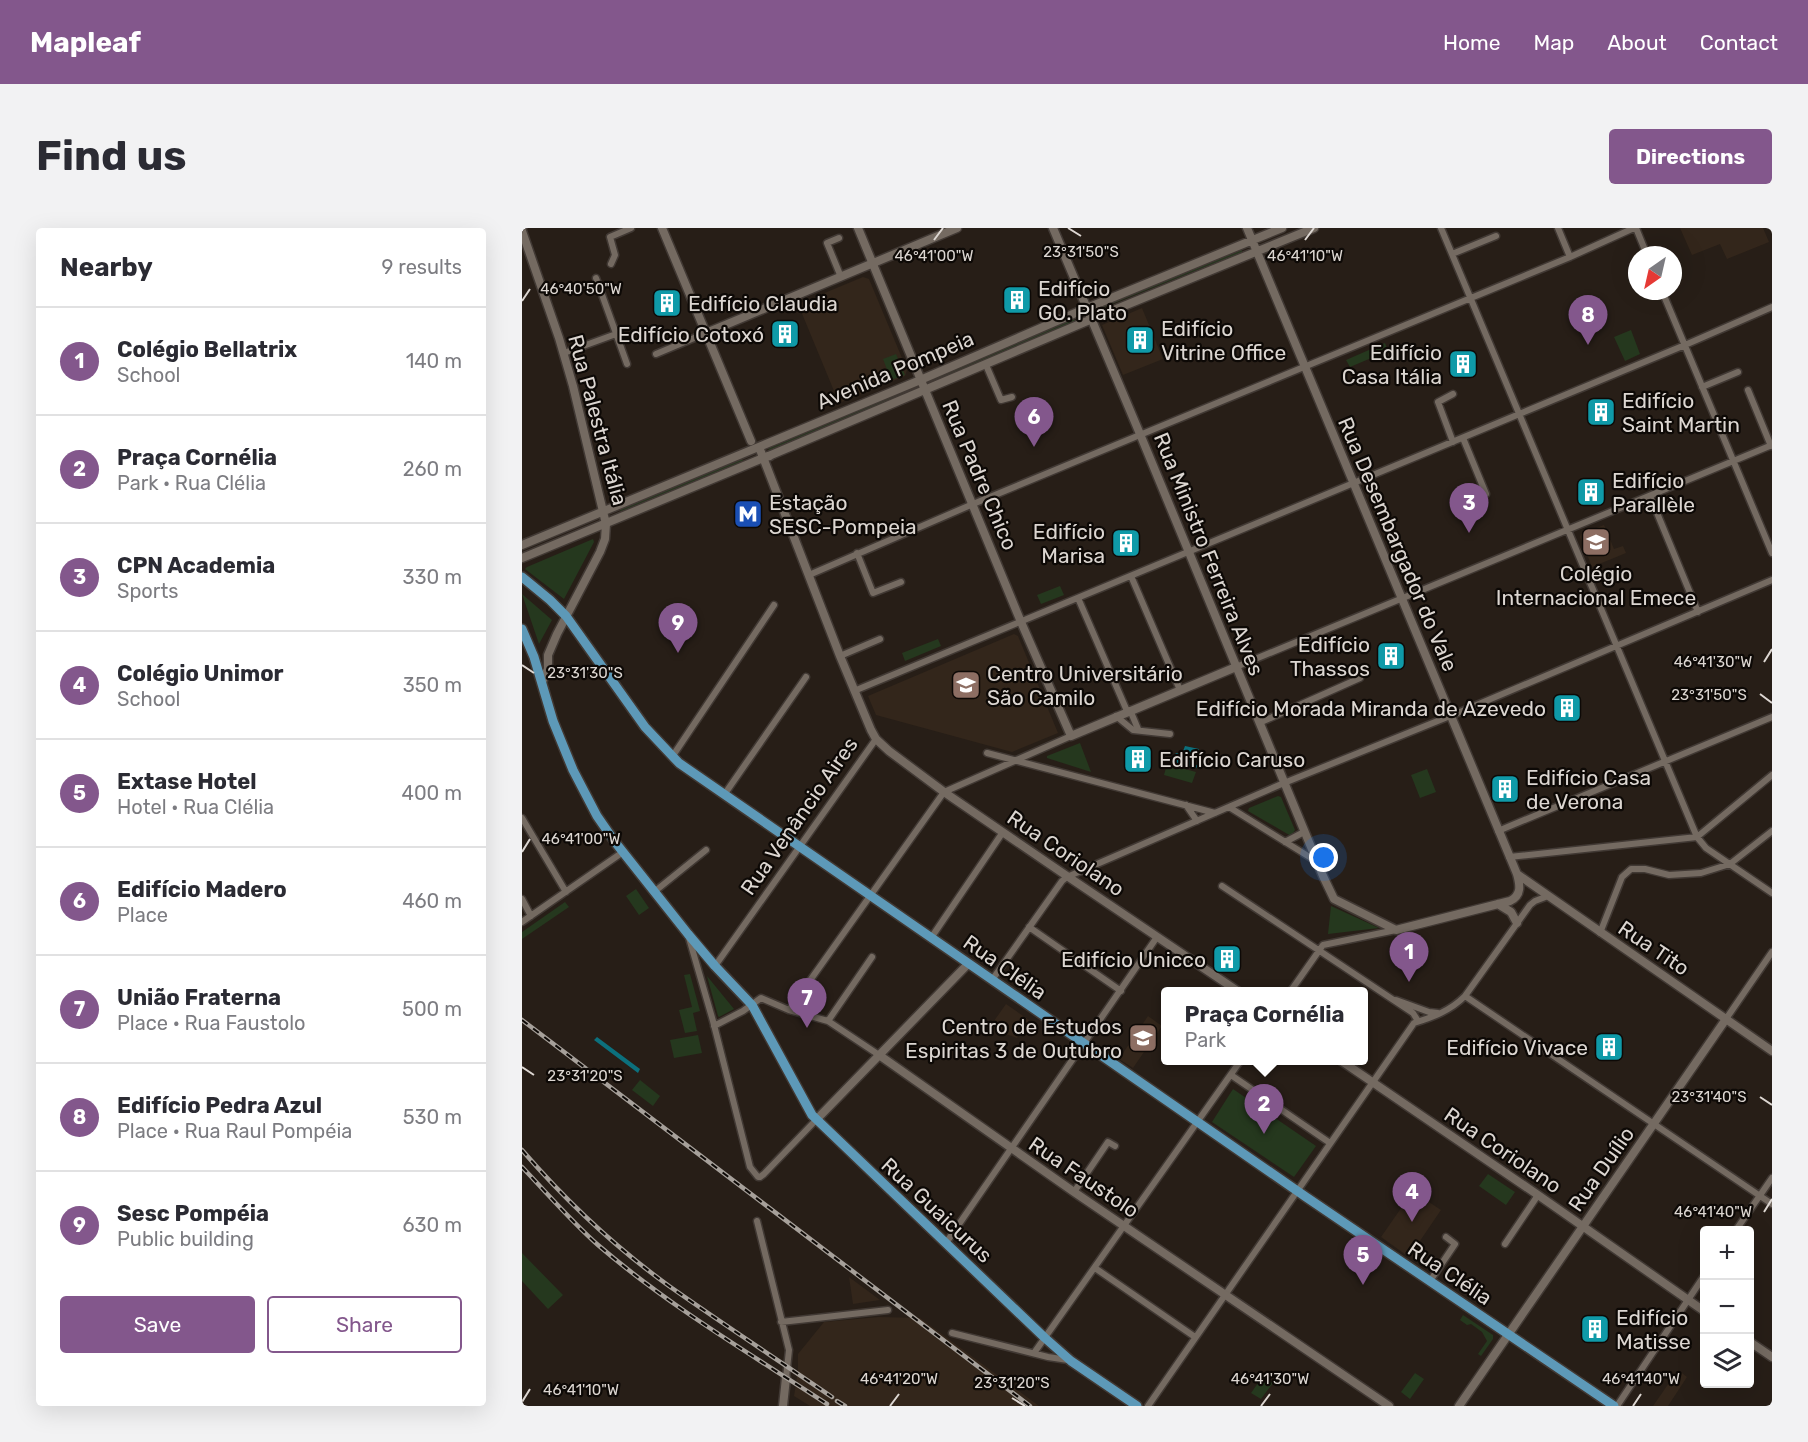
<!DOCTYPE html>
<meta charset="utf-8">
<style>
body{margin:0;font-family:Rubik,sans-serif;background:#f2f2f3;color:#2b2b33}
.controls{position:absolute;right:18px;bottom:18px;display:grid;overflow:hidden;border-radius:6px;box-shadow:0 6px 24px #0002}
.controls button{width:54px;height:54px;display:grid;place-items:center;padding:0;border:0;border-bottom:2px solid #e1e1e2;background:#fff;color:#2b2b33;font:30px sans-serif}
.compass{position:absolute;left:1106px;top:18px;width:54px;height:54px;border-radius:50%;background:#fff;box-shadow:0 6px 24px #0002;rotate:214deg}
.you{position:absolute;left:802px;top:630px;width:21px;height:21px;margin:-15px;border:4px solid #fff;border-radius:50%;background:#1a73e8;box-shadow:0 0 0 9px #1a73e833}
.badge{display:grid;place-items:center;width:39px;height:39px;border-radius:50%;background:#83578c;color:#fff;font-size:20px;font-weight:700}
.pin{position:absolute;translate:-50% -50px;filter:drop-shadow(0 2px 3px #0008)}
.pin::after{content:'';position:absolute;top:32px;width:21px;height:18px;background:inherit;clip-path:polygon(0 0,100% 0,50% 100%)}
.popup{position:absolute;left:639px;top:759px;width:207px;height:78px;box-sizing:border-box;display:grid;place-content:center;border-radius:6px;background:#fff;filter:drop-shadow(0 2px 4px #0005);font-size:20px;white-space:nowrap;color:#7c7c81}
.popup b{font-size:22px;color:#2b2b33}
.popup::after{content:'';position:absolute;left:50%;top:100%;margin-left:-12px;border:12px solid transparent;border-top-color:#fff}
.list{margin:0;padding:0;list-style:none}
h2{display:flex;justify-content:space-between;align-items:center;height:78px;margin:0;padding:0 24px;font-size:26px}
h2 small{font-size:20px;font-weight:400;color:#7c7c81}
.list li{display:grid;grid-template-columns:39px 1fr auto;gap:18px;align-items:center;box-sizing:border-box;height:108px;padding:0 24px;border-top:2px solid #e1e1e2}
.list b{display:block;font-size:22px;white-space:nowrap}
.list p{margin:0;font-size:20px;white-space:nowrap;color:#7c7c81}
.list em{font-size:20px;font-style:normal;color:#7c7c81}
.actions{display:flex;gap:12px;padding:18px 24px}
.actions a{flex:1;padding:14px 0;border:2px solid #83578c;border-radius:6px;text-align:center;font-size:21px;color:#83578c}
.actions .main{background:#83578c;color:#fff}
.icon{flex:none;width:33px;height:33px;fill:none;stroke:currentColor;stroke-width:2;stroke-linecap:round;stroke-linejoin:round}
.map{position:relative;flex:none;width:1250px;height:1178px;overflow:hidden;border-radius:6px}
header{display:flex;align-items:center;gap:36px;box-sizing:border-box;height:84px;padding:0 30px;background:#83578c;color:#fff}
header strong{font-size:28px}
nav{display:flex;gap:33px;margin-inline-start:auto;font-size:21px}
.intro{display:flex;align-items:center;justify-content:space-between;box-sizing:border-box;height:144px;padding:0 36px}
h1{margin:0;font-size:42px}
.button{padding:15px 27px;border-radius:6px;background:#83578c;color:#fff;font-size:21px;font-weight:700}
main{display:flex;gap:36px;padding:0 36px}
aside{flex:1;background:#fff;border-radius:6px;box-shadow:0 6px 24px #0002}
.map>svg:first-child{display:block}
.built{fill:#33261b}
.green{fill:#25381e}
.water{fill:#0c707d}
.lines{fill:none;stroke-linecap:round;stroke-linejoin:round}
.street-casing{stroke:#413934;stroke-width:9}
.secondary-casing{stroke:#413934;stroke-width:11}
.primary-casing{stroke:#413934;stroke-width:12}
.street{stroke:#746a61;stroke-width:6}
.secondary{stroke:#746a61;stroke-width:8}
.primary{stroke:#5d99b8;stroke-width:9}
.rail-casing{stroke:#a6a09a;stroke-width:4.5}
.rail{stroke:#0d0906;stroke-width:2;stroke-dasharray:7;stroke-linecap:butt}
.ticks{fill:none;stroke:#dcd6d1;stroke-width:2}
.labels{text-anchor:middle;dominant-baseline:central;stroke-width:4.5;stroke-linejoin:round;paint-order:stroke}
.poi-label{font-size:21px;fill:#dcd6d1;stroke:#0d0906;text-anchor:start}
.street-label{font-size:21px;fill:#dcd6d1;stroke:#0d0906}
.ticks-label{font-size:15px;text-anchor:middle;fill:#dcd6d1;stroke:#0d0906;stroke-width:4.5;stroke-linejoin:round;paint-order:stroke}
</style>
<header>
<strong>Mapleaf</strong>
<nav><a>Home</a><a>Map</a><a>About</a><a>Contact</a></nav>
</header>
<div class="intro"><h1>Find us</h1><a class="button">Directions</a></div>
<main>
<aside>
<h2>Nearby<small>9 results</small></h2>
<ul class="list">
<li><span class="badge">1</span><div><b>Colégio Bellatrix</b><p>School</p></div><em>140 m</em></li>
<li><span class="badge">2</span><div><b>Praça Cornélia</b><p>Park · Rua Clélia</p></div><em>260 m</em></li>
<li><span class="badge">3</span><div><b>CPN Academia</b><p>Sports</p></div><em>330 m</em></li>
<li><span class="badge">4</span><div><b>Colégio Unimor</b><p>School</p></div><em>350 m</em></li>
<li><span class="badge">5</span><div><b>Extase Hotel</b><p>Hotel · Rua Clélia</p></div><em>400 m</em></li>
<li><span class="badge">6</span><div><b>Edifício Madero</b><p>Place</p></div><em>460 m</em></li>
<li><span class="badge">7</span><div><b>União Fraterna</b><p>Place · Rua Faustolo</p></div><em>500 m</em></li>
<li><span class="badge">8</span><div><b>Edifício Pedra Azul</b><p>Place · Rua Raul Pompéia</p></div><em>530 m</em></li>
<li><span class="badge">9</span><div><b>Sesc Pompéia</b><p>Public building</p></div><em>630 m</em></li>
</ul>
<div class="actions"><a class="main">Save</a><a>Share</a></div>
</aside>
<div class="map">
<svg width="1250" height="1178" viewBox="0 0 1250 1178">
<rect width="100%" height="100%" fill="#271e17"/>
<path class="built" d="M1158 0H1241L1247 14 1205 31 1198 16 1170 27Z
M341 49 347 51 385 142 383 148 317 175 276 76Z
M620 80 641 131 601 147 580 97Z
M1082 297 1092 321 1101 318 1104 325 1070 339 1058 309 1059 306Z
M492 406 496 408 536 505 490 524 354 487 346 468Z
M484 776 507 792 495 810 467 800Z
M626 788 640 798 611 840 597 831Z
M891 963 896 971 905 977 907 974 919 982 887 1029 859 1009Z
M327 1049 358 1072 331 1076Z
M357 1089 398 1090 517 1178H288L272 1168 276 1143V1126L302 1094Z
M1156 1142 1165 1149 1146 1178H1131Z"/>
<path class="green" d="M720 22V24L580 80V79Z
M552 91 553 93 413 153 412 151Z
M1109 102 1118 126 1103 133 1092 109Z
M863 115 866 123 828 139 824 132Z
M374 126 383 147 369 152 361 131Z
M383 163 384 165 247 222 246 221Z
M220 231 221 233 99 283 98 282Z
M71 311 72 314 42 371 3 341 5 339Z
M538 358 542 367 519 376 515 367Z
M0 366 30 392 17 416Z
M416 411 419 418 383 433 380 425Z
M558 515 569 544 525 530V528Z
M645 536 674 544 670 555 642 547Z
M905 541 914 564 898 570 889 547Z
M756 568 759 569 773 602 769 608 726 583 727 580Z
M114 661 127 680 117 687 104 668Z
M43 674 47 679 0 711V704Z
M809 678 857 700 806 706Z
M168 746 178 783 171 785 175 803 163 805 157 782 170 779 162 747Z
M185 748 212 781 197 789 196 788Z
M176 807 180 825 152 830 148 812Z
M118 852 138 868 131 878 110 862Z
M711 861 794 918 772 949 690 894Z
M966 946 993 964 984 977 957 958Z
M0 1025 41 1067 26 1081 0 1053Z
M941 1087 971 1107V1111L959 1128 956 1126 965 1113 960 1104 949 1096 945 1097 938 1092Z
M893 1145 902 1151 888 1171 879 1164Z
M741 1148 751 1155 739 1171 729 1165Z"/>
<path class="water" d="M663 518 677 521 673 536 676 538 674 540 649 533 654 525 660 526Z
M75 809 118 841 116 845 72 812Z"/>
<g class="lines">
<g class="street-casing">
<path id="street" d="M919 0 1175 609 1184 620 1250 665
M1036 0 1048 29
M1114 0 1125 27
M317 10 305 15 319 49
M930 26 974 8
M89 36 93 27 88 9 109 0
M74 50 105 136
M1140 63 1250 325
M42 125 94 106
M134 126 184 105
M464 137 479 172 490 169
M1180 159 1216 144
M1226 162 1249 218
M931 166 916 174 931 214
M941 210 964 266
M1128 268 1176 384
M335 325 351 365 379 354
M287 347 451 276 1048 29 1112 0
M609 348 658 462
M556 370 605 483
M318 428 358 411
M714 439 1250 217
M332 463 1163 117 1250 79
M608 482 616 501
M594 488 611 502 648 506
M737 495 838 450
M465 525 693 585
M150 529 252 377
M202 567 284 449
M664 577 675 593
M707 579 794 633
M0 590 44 664
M976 603 1250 489
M763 614 782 604
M987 629 1175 609 1250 547
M700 658 891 785 896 793
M132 664 184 622
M0 671 9 688
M0 694 101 624
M507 699 599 763
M1078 705 1100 649 1109 641H1123L1147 647 1179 645 1208 636 1250 603
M167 710 191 793 225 927 228 939 236 949H238L242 946 294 892
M409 710 481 604
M193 738 354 511
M470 752 540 653 545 649 762 555 938 484 1250 352
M768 764 801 717 874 702
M943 768 1250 976
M874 772 907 784 916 785
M267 782 422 564 549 508
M1204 791 1250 724
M306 793 350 729
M192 798 221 783 239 770 267 782 306 793 357 827
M709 847 808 915
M552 964 586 914 593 918
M235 993 267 1122 264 1150
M1214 1002 1250 950
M424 1015 635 709
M983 1016 1016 967
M573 1040 673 1109
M908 1053 933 1016 924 1009
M259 1094 366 1082
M430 1105 526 1129 546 1132
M512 1125 719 832
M626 1178 892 795C911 789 928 783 943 768L1008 677 1013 673 1026 668
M1095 1178 1182 1048"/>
</g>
<g class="secondary-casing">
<path id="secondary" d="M140 0 229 213
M336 0 499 394 549 508 714 439
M531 0 618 206 801 648 812 671 874 702 988 673C1000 667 998 657 995 646L725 0
M0 3 37 110 51 158 84 296 83 311 78 324 35 406 26 427V441L20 454
M184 105 435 0
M237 219 318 428 349 502 354 511 367 523 422 564 539 644 717 764
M248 228 249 227 242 230 570 91 792 0
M0 317 396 153 565 80 760 0
M0 330 246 228
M995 646 1250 823
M976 676 989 684 995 695
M357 827 552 964 867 1178
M818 832 1016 967 1182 1083
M294 892 446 736
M1228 1114 1250 1129
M261 1178 264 1150
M937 1178 1204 791"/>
</g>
<g class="primary-casing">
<path id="primary" d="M0 349 28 372 44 388 123 499 157 535 784 969 1092 1178
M0 401 12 429 31 493 42 520 51 542 75 588 93 614 166 706 193 738 230 777 290 887 523 1110 549 1133 615 1178"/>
</g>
<use href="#street" class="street"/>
<use href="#secondary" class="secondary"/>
<use href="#primary" class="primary"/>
<g class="rail-casing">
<path id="rail" d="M0 792 508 1178
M0 922C44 973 93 1019 147 1058 201 1096 256 1132 310 1169
M0 939C25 965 49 993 76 1017 147 1078 227 1125 305 1176
M315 1173 323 1178"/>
</g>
<use href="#rail" class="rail"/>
</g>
<path class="ticks" d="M546 0 559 8M412 12 421 0M783 12 792 0M0 73 8 61M1242 434 1250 421M0 437 12 445M1238 466 1250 475M0 624 8 611M0 839 12 847M1238 869 1250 877M1242 984 1250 971M490 1170 503 1178M0 1174 8 1161M368 1178 377 1166M739 1178 748 1166M1111 1178 1119 1166"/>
<defs>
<g id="building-square" transform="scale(1.5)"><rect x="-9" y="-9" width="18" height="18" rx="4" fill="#0f9aa8" stroke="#0d0906"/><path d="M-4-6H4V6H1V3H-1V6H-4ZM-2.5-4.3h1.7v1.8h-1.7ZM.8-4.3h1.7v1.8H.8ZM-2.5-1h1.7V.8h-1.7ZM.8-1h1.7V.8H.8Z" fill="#fff"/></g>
<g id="metro-square" transform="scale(1.5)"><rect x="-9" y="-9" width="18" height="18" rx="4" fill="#1a4fb4" stroke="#0d0906"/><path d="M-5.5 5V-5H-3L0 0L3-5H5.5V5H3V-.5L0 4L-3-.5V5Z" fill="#fff"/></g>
<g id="school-square" transform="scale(1.5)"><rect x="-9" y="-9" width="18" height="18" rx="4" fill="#8d6e63" stroke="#0d0906"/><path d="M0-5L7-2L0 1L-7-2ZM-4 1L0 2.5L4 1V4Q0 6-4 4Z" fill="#fff"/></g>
<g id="university-square" transform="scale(1.5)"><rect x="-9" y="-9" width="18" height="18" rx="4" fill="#8d6e63" stroke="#0d0906"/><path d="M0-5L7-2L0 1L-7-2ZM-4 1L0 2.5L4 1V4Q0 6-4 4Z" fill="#fff"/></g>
</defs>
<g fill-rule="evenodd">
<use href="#building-square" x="495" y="72"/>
<use href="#building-square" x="145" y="75"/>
<use href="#building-square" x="263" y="106"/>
<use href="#building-square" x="618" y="112"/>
<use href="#building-square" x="941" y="136"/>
<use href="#building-square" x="1079" y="184"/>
<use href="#building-square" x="1069" y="264"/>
<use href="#metro-square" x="226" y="286"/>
<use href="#school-square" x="1074" y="314"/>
<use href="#building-square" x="604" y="315"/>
<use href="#building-square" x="869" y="428"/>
<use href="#university-square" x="444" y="457"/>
<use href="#building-square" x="1045" y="480"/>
<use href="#building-square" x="616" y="531"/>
<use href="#building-square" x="983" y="561"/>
<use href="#building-square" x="705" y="731"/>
<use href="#school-square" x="621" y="810"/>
<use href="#building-square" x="1087" y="819"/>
<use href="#building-square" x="1073" y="1101"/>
</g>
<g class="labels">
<g class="poi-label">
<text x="516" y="60">Edifício<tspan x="516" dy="24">GO. Plato</tspan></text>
<text x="166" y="75">Edifício Claudia</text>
<text x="639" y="100">Edifício<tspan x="639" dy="24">Vitrine Office</tspan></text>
<text x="242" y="106" text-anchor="end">Edifício Cotoxó</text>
<text x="920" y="124" text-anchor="end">Edifício<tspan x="920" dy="24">Casa Itália</tspan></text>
<text x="1100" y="172">Edifício<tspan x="1100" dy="24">Saint Martin</tspan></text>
<text x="1090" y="252">Edifício<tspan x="1090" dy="24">Parallèle</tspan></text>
<text x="247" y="274">Estação<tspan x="247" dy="24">SESC-Pompeia</tspan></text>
<text x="583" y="303" text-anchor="end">Edifício<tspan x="583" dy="24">Marisa</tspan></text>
<text x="1074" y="345" text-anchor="middle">Colégio<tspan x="1074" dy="24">Internacional Emece</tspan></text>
<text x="848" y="416" text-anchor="end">Edifício<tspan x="848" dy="24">Thassos</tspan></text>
<text x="465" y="445">Centro Universitário<tspan x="465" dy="24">São Camilo</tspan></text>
<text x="1024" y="480" text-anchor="end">Edifício Morada Miranda de Azevedo</text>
<text x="637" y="531">Edifício Caruso</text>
<text x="1004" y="549">Edifício Casa<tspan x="1004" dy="24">de Verona</tspan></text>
<text x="684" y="731" text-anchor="end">Edifício Unicco</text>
<text x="600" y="798" text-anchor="end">Centro de Estudos<tspan x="600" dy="24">Espiritas 3 de Outubro</tspan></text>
<text x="1066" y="819" text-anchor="end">Edifício Vivace</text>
<text x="1094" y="1089">Edifício<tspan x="1094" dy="24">Matisse</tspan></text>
</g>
<g class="street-label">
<text transform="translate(373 142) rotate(-23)">Avenida Pompeia</text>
<text transform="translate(76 192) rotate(75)">Rua Palestra Itália</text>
<text transform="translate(458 247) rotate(67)">Rua Padre Chico</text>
<text transform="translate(876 316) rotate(67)">Rua Desembargador do Vale</text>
<text transform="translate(687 326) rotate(68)">Rua Ministro Ferreira Alves</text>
<text transform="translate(277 588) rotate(-55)">Rua Venâncio Aires</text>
<text transform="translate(544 625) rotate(34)">Rua Coriolano</text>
<text transform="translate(1132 720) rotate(34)">Rua Tito</text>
<text transform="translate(483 739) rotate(35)">Rua Clélia</text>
<text transform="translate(981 922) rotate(34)">Rua Coriolano</text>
<text transform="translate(1079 941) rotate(-55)">Rua Duílio</text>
<text transform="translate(562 949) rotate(34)">Rua Faustolo</text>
<text transform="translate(415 982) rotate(43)">Rua Guaicurus</text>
<text transform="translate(928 1045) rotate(34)">Rua Clélia</text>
</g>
</g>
<g class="ticks-label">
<text x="559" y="29">23°31'50"S</text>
<text x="412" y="33">46°41'00"W</text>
<text x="783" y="33">46°41'10"W</text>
<text x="59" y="66">46°40'50"W</text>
<text x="1191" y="439">46°41'30"W</text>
<text x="63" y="450">23°31'30"S</text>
<text x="1187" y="472">23°31'50"S</text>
<text x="59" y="616">46°41'00"W</text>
<text x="63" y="853">23°31'20"S</text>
<text x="1187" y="874">23°31'40"S</text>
<text x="1191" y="989">46°41'40"W</text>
<text x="377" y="1156">46°41'20"W</text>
<text x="748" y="1156">46°41'30"W</text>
<text x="1119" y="1156">46°41'40"W</text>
<text x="490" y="1160">23°31'20"S</text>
<text x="59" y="1167">46°41'10"W</text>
</g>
</svg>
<div class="controls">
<button>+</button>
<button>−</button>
<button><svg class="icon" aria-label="layers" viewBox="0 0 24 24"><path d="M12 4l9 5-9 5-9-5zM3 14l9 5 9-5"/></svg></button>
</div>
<svg class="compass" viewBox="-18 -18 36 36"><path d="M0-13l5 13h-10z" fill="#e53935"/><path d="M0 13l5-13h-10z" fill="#7c7c81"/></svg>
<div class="you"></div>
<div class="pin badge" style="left:887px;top:754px">1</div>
<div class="pin badge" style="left:742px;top:906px">2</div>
<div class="popup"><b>Praça Cornélia</b>Park</div>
<div class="pin badge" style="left:947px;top:305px">3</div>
<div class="pin badge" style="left:890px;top:994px">4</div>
<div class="pin badge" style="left:841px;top:1057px">5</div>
<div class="pin badge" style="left:512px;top:219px">6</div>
<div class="pin badge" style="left:285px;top:800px">7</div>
<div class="pin badge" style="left:1066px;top:117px">8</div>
<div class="pin badge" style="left:156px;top:425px">9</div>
</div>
</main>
